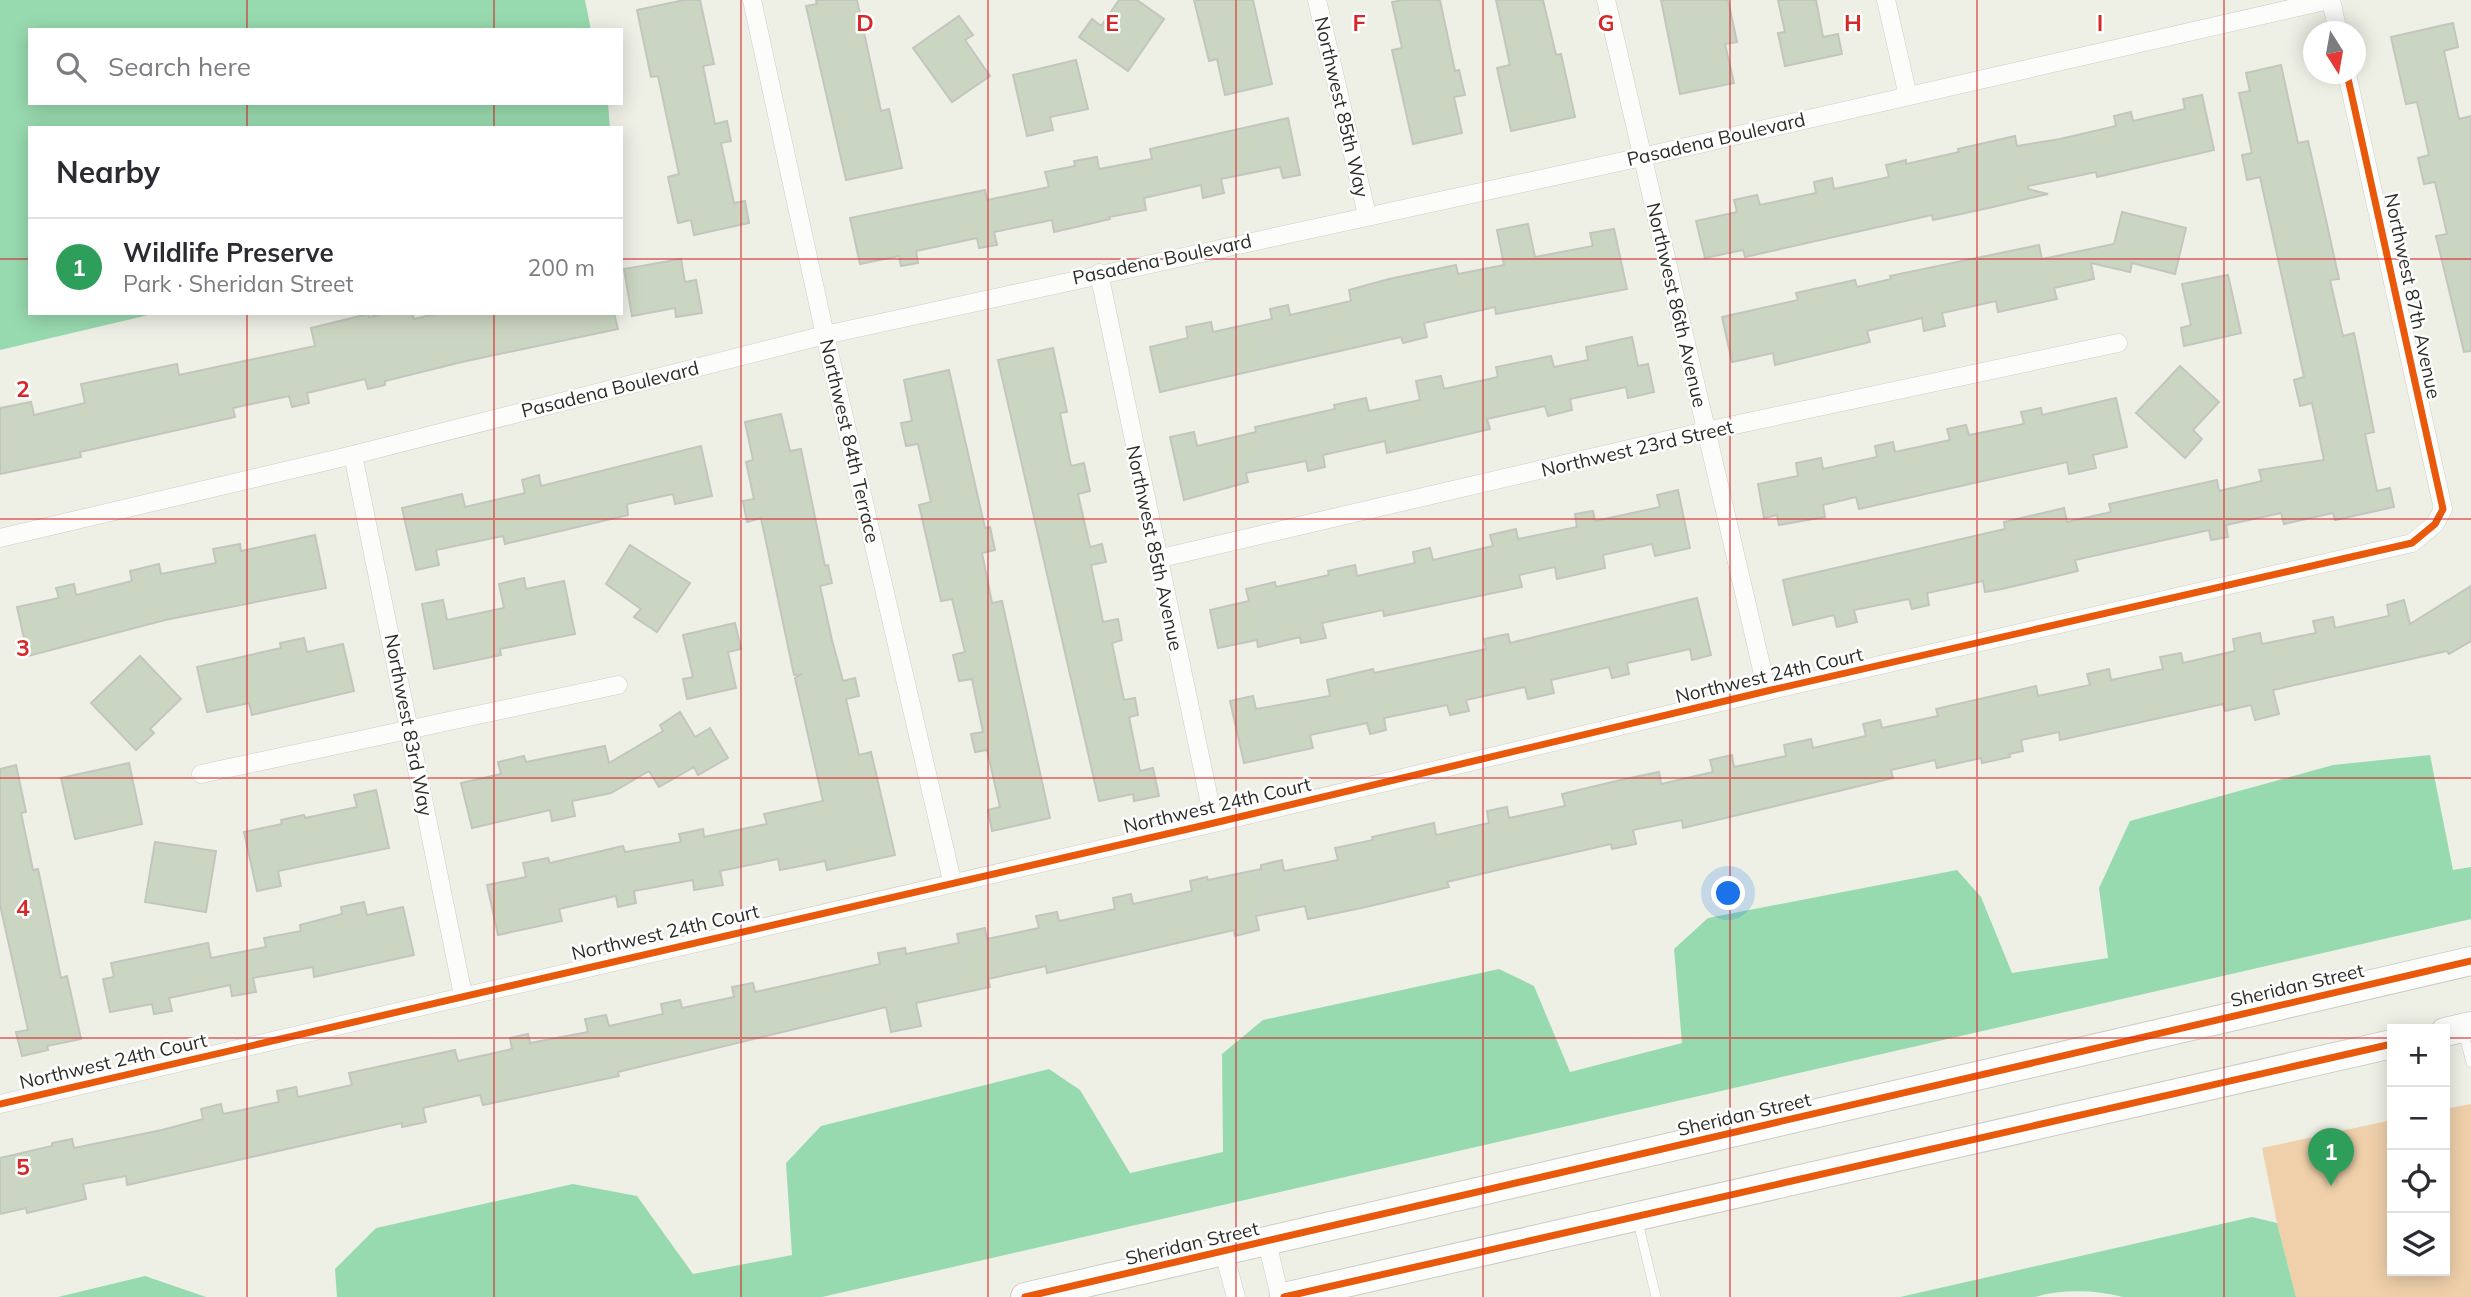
<!DOCTYPE html>
<meta charset="utf-8">
<style>
body{margin:0;font-family:Mulish,sans-serif;background:#f7f7f7;color:#2b2b33}
.controls{position:absolute;right:21px;bottom:21px;display:grid;overflow:hidden;border-radius:0px;box-shadow:0 4px 18px #0003}
.controls button{width:63px;height:63px;display:grid;place-items:center;padding:0;border:0;border-bottom:2px solid #e1e1e2;background:#fff;color:#2b2b33;font:35px sans-serif}
.compass{position:absolute;left:2303px;top:21px;width:63px;height:63px;border-radius:50%;background:#fff;box-shadow:0 4px 18px #0003;rotate:169deg}
.you{position:absolute;left:1729px;top:894px;width:24px;height:24px;margin:-18px;border:5px solid #fff;border-radius:50%;background:#1a73e8;box-shadow:0 0 0 10px #1a73e833}
.badge{display:grid;place-items:center;width:46px;height:46px;border-radius:50%;background:#71726a;color:#fff;font-size:23px;font-weight:700}
.pin{position:absolute;translate:-50% -58px;filter:drop-shadow(0 2px 4px #0008)}
.pin::after{content:'';position:absolute;top:37px;width:24px;height:21px;background:inherit;clip-path:polygon(0 0,100% 0,50% 100%)}
.list{margin:0;padding:0;list-style:none}
h2{display:flex;justify-content:space-between;align-items:center;height:91px;margin:0;padding:0 28px;font-size:30px}
h2 small{font-size:23px;font-weight:400;color:#7c7c81}
.list li{display:grid;grid-template-columns:46px 1fr auto;gap:21px;align-items:center;box-sizing:border-box;height:98px;padding:0 28px;border-top:2px solid #e1e1e2}
.list b{display:block;font-size:26px;white-space:nowrap}
.list p{margin:0;font-size:23px;white-space:nowrap;color:#7c7c81}
.list em{font-size:23px;font-style:normal;color:#7c7c81}
.icon{flex:none;width:38px;height:38px;fill:none;stroke:currentColor;stroke-width:2;stroke-linecap:round;stroke-linejoin:round}
.map{position:relative;flex:none;width:2471px;height:1297px;overflow:hidden}
.search{position:absolute;background:#fff;box-shadow:0 4px 18px #0003;left:28px;top:28px;width:595px;height:77px;display:flex;align-items:center;gap:18px;box-sizing:border-box;padding:0 24px;border-radius:0px;color:#7c7c81;font-size:26px}
.panel{position:absolute;background:#fff;box-shadow:0 4px 18px #0003;left:28px;top:126px;width:595px;height:189px;border-radius:0px}
.map>svg:first-child{display:block}
.green{fill:#efd0aa}
.water{fill:#98daaf}
.building{fill:#cbd6c2;stroke:#c3c6bf;stroke-width:2}
.lines{fill:none;stroke-linecap:round;stroke-linejoin:round}
.service-casing{stroke:#cccdc6;stroke-width:10}
.minor-casing{stroke:#cccdc6;stroke-width:19}
.primary-casing{stroke:#cccdc6;stroke-width:30}
.service{stroke:#fcfdfb;stroke-width:9}
.minor{stroke:#fcfdfb;stroke-width:18}
.primary{stroke:#fcfdfb;stroke-width:28}
.cycleway-casing{stroke:#fff;stroke-width:11}
.cycleway{stroke:#e8590c;stroke-width:7}
.grid{fill:none;stroke:#d62828;stroke-width:2;stroke-opacity:0.55}
.labels{text-anchor:middle;dominant-baseline:central;stroke-width:5;stroke-linejoin:round;paint-order:stroke}
.street-label{font-size:19px;fill:#2d2e28;stroke:#fff}
.grid-label{font-size:23px;text-anchor:middle;font-weight:bold;fill:#d62828;stroke:#fff;stroke-width:5;stroke-linejoin:round;paint-order:stroke}
</style>
<div class="map">
<svg width="2471" height="1297" viewBox="0 0 2471 1297">
<rect width="100%" height="100%" fill="#eef0e6"/>
<path class="green" d="M2471 1104V1297H2296L2277 1223 2262 1148 2392 1120V1271H2445V1109Z"/>
<path class="water" d="M0 0H585L591 30H30V103H608L610 128H30V313H157L0 350Z
M2430 755 2453 870 2471 867V919L822 1297H337L335 1269 376 1228 573 1184 637 1196 693 1274 792 1255 786 1163 821 1126 1049 1069 1080 1090 1130 1173 1223 1152 1222 1054 1263 1020 1499 969 1534 986 1570 1072 1682 1043 1674 949 1708 918 1957 870 1981 897 2012 973 2108 958 2099 888 2130 821 2333 765Z
M2252 1217 2277 1223 2296 1297H2123C2095 1290 2063 1289 2035 1297H1900Z
M145 1276 206 1297H58Z"/>
<path class="building" d="M684 0H700L714 64 703 66 715 124 727 121 731 141 721 143 734 203 745 201 749 223 694 235 691 220 678 223 668 177 679 174 658 76 651 77 637 10Z
M816 0H857L881 111 889 109 902 168 846 180 806 6 817 4Z
M1119 0H1137L1164 19 1128 71 1079 37 1092 19 1101 26Z
M1194 0H1253L1272 84 1225 95 1217 59 1209 61Z
M1403 0H1440L1455 71 1459 70 1465 95 1454 97 1462 133 1413 144 1392 50 1402 48 1392 2Z
M1496 0H1543L1556 55 1561 54 1575 117 1511 131 1497 68 1510 65Z
M1661 0H1728L1737 42 1725 44 1734 83 1680 94Z
M1778 0H1816L1823 37 1838 34 1842 54 1785 66 1778 33 1785 32Z
M959 16 973 35 965 40 990 76 952 102 913 48Z
M2453 23 2458 47 2444 51 2459 119 2471 116V351L2464 352 2436 236 2447 234 2435 182 2424 184 2418 158 2429 155 2417 102 2406 104 2391 37Z
M1076 60 1088 109 1050 117 1053 130 1027 136 1013 75Z
M2281 65 2298 143 2308 141 2326 220 2339 279 2330 280 2343 336 2354 333 2358 352 2374 432 2365 434 2377 491 2390 488 2394 507 2335 520 2333 513 2284 524 2281 513 2226 525 2228 537 2211 540 2209 530 2075 560 2078 571 2002 589 1985 592 1983 581 1927 593 1929 605 1912 609 1909 599 1854 610 1857 622 1837 627 1834 615 1793 625 1783 580 2005 529 2004 522 2043 513 2064 508 2067 522 2111 512 2109 504 2217 480 2219 491 2262 481 2259 470 2324 460 2312 403 2300 406 2294 380 2304 377 2260 177 2247 180 2242 155 2252 153 2239 93 2250 91 2246 73Z
M2202 95 2214 150 2097 177 2096 172 2028 186V189L2048 194 1993 207 1933 220 1932 215 1745 257 1743 250 1705 258 1696 221 1737 212 1734 200 1757 195 1760 205 1816 193 1814 182 1832 178 1834 189 1889 177 1886 165 1906 160V164L1959 152 1958 149 2015 136 2017 146 2060 139 2116 126 2114 116 2131 112 2133 121 2185 109 2183 99Z
M1288 118 1300 175 1283 178 1280 167 1221 179 1224 193 1203 198 1201 185 1144 198 1146 210 1109 217 1110 219 1076 227 1054 232 1052 220 994 232 997 245 979 248 977 238 916 251 918 263 901 266 899 256 860 264 850 218 985 190 987 200 1049 187 1045 172 1075 166 1074 161 1097 157 1099 169 1152 159 1150 149Z
M2122 212 2186 228 2175 274 2132 263 2130 272 2091 263 2094 279 2054 288 2057 299 1998 312 1996 301 1942 313 1945 326 1924 331 1922 318 1867 331 1870 342 1775 365 1773 353 1732 362 1722 317 1798 300 1796 293 1855 280 1857 287 1891 279 1890 276 2039 245 2042 259 2114 244Z
M1528 224 1535 257 1593 246 1590 233 1614 229 1627 289 1496 314 1495 307 1424 323 1427 337 1403 343 1401 337 1160 392 1150 347 1188 338 1186 327 1211 322 1213 332 1272 319 1270 309 1288 305 1290 315 1351 301 1349 290 1389 279 1456 265 1458 274 1504 265 1497 230Z
M681 259 685 282 696 280 702 313 676 317 675 308 632 316 624 269Z
M2228 275 2241 333 2184 346 2181 328 2191 325 2182 284Z
M388 313H412L414 319 440 313H614L618 329 462 362 385 381V385L368 389 365 379 307 393 309 403 292 407 289 396 233 408 235 417 80 452 81 457 0 474V408L31 402 34 415 85 403 81 384 177 364 179 375 315 346 311 328 368 314 369 317Z
M1632 337 1638 366 1648 364 1654 392 1628 398 1626 387 1570 399 1572 410 1548 416 1545 406 1487 419 1490 429 1387 453 1385 441 1323 455 1325 467 1308 471 1306 461 1246 473 1248 482 1184 500 1170 437 1194 432 1197 446 1256 432 1255 427 1335 409 1334 405 1366 398 1369 411 1420 400 1416 381 1441 376 1444 389 1498 377 1496 367 1551 356 1554 367 1588 360 1586 347Z
M1053 348 1067 412 1060 413 1071 466 1084 463 1090 491 1078 494 1090 547 1102 544 1106 562 1091 565 1103 622 1118 619 1122 640 1112 643 1124 700 1135 698 1138 715 1129 717 1140 771 1153 768 1159 796 1134 801 1133 794 1099 801 998 360Z
M2180 366 2219 402 2193 430 2202 439 2185 458 2136 413Z
M949 370 985 528 990 527 995 550 982 553 992 603 1002 601 1050 818 992 831 988 810 1000 807 987 750 975 752 971 734 983 732 972 679 959 681 953 655 965 652 952 599 941 601 919 505 931 502 918 444 906 446 901 423 912 421 904 380Z
M2116 398 2127 447 2093 455 2096 468 2069 474 2067 462 1859 509 1856 497 1823 505 1825 517 1779 525 1777 515 1764 518 1758 484 1798 476 1796 463 1821 458 1823 469 1877 457 1875 446 1893 442 1895 452 1950 440 1947 429 1966 425 1969 435 2024 424 2021 412 2041 408 2042 415Z
M781 414 790 451 801 449 825 566 828 565 832 583 820 586 832 640 843 681 855 678 859 696 846 699 859 755 871 752 895 855 827 870 825 861 780 870 778 859 720 871 723 885 694 890 693 880 634 891 636 903 618 907 616 896 559 909 562 921 498 935 487 885 526 877 523 863 548 858 550 863 623 846 625 852 681 842 679 834 703 829 704 837 767 824 764 814 823 801 795 678 802 674 794 675 761 518 747 522 743 501 754 499 746 462 753 460 745 422Z
M701 446 712 496 675 504 673 494 627 504 628 515 552 533 505 544 503 536 436 550 439 565 416 570 402 508 462 494 465 507 525 493 522 480 539 475 541 486Z
M1678 490 1690 548 1655 556 1652 544 1603 555 1605 568 1557 579 1555 567 1519 575 1522 587 1384 616 1383 610 1322 623 1326 638 1301 643 1300 637 1258 647 1257 640 1218 648 1210 610 1249 601 1246 589 1275 582 1276 587 1329 575 1328 571 1355 565 1357 576 1415 563 1413 552 1430 548 1433 560 1493 546 1490 535 1516 529 1518 539 1577 527 1575 514 1593 511 1595 521 1660 507 1657 495Z
M315 535 326 588 165 620 28 656 17 607 59 598 56 588 74 584 76 595 132 581 130 571 159 564 161 574 216 563 213 549 240 544 241 551Z
M630 545 690 583 657 632 634 617 641 609 606 584Z
M524 578 526 589 564 581 575 634 500 649 501 655 434 669 422 604 443 600 447 620 504 608 499 584Z
M2471 586V641L2449 654 2447 651 2273 690 2279 714 2255 720 2251 705 2225 711 2223 704 2060 740 2059 732 2021 740 2023 751 2009 754 2010 757 1982 763 1981 758 1937 768 1935 760 1891 770 1893 778 1683 828 1682 820 1633 830 1636 844 1612 849 1611 844 1519 865 1447 882 1449 887 1366 907 1308 919 1305 906 1256 916 1259 930 1235 936 1234 930 1047 973 1046 966 988 979 990 987 916 1003 921 1026 891 1032 886 1007 618 1072 619 1076 483 1105 480 1095 423 1108 426 1122 402 1127V1123L127 1185 126 1176 83 1184 86 1199 27 1213 26 1208 0 1214V1158L52 1146V1143L72 1139 74 1148 162 1130 203 1119 201 1109 221 1104 223 1114 279 1102 277 1091 296 1087 298 1097 352 1085 349 1073 455 1050 458 1061 512 1049 510 1038 528 1034 530 1043 588 1032 585 1019 606 1015 609 1026 663 1014 661 1004 680 1000 682 1008 734 997 732 987 753 983 755 992 880 964 878 953 905 948 906 954 959 943 957 934 985 928 987 939 1039 928 1036 916 1057 912 1059 921 1115 909 1113 898 1131 894 1133 904 1192 891 1190 881 1207 877 1208 880 1261 869V865L1282 860 1284 871 1338 860 1335 848 1373 840 1372 837 1434 823 1436 835 1489 823 1487 811 1507 807 1509 818 1565 806 1562 794 1625 779 1659 772 1661 784 1713 772 1710 760 1732 755 1734 767 1786 756 1784 745 1811 739 1813 748 1866 736 1863 724 1880 720 1882 728 1938 716 1936 709 2036 686 2038 696 2090 685 2087 674 2109 669 2111 680 2163 669 2160 657 2181 653 2183 663 2235 651 2233 639 2260 633 2262 644 2316 633 2313 621 2333 617 2335 628 2389 616 2387 605 2404 600 2410 624Z
M1697 598 1711 655 1692 660 1690 649 1627 663 1629 674 1612 678 1609 667 1551 680 1554 693 1528 699 1525 687 1466 700 1469 711 1450 715 1447 705 1384 718 1386 730 1370 734 1367 723 1310 735 1313 748 1244 763 1230 701 1253 696 1256 709 1330 696 1327 680 1373 669 1374 673 1486 649 1484 639 1508 634 1510 643Z
M735 623 741 649 728 652 736 688 687 699 683 679 693 677 683 635Z
M304 638 307 652 343 644 354 691 252 715 249 703 207 712 197 667 281 648 280 643Z
M140 656 181 699 150 729 154 733 136 750 91 703Z
M680 712 695 737 710 728 728 758 698 775 694 767 659 787 649 771 611 793 572 801 575 816 552 821 550 810 472 828 461 783 501 774 498 762 524 756 526 762 605 746 609 763 663 731 660 725Z
M129 763 142 824 75 839 61 778Z
M16 765 26 812 21 813 33 870 38 869 61 978 67 976 81 1039 47 1046 48 1050 22 1056 16 1032 28 1030 0 905V769Z
M376 790 389 848 278 871 281 886 257 891 244 832 282 824 281 820 304 815 305 818 357 807 354 795Z
M155 842 216 851 206 912 145 902Z
M364 902 367 915 403 907 414 955 314 977 313 967 253 978 256 992 232 996 230 985 169 998 172 1011 154 1014 152 1004 110 1012 103 979 114 977 111 963 208 943 211 958 266 947 264 938 301 931 300 925 342 914 341 907Z"/>
<g class="lines">
<g class="service-casing">
<path id="service" d="M2463 1031 2471 1063
M1637 1218 1656 1297"/>
</g>
<g class="minor-casing">
<path id="minor" d="M752 0 825 335 952 881
M1317 0 1367 215
M1606 0 1767 691
M1886 0 1908 96
M2331 0 2338 32
M1099 273 1214 823
M353 455 463 995
M0 538 353 455 825 335 1642 157 2329 0
M1157 559 1706 431 2118 343
M201 774 618 685
M0 1104 1214 823 1767 691 2412 543 2435 524 2443 509 2347 74
M1267 1242 1280 1297
M1224 1253 1236 1297"/>
</g>
<g class="primary-casing">
<path id="primary" d="M2445 1032 2471 1026
M1025 1297 2471 961
M1284 1297 2392 1044"/>
</g>
<use href="#service" class="service"/>
<use href="#minor" class="minor"/>
<use href="#primary" class="primary"/>
<g class="cycleway-casing">
<path id="cycleway" d="M0 1104 1214 823 1767 691 2412 543 2435 524 2443 509 2347 74
M1025 1297 2471 961
M1284 1297 2392 1044"/>
</g>
<use href="#cycleway" class="cycleway"/>
</g>
<path class="grid" d="M247 0V30M494 0V30M741 0V1297M988 0V1297M1236 0V1297M1483 0V1297M1730 0V1297M1977 0V1297M2224 0V1297M247 103V128M494 103V128M0 259H30M621 259H2471M247 313V1297M494 313V1297M0 519H2471M0 778H2471M0 1038H2392M2445 1038H2471"/>
<g class="labels">
<g class="street-label">
<text transform="translate(1342 107) rotate(77)">Northwest 85th Way</text>
<text transform="translate(1716 139) rotate(-13)">Pasadena Boulevard</text>
<text transform="translate(1162 259) rotate(-12)">Pasadena Boulevard</text>
<text transform="translate(2413 296) rotate(78)">Northwest 87th Avenue</text>
<text transform="translate(1677 305) rotate(77)">Northwest 86th Avenue</text>
<text transform="translate(610 389) rotate(-14)">Pasadena Boulevard</text>
<text transform="translate(850 441) rotate(77)">Northwest 84th Terrace</text>
<text transform="translate(1637 448) rotate(-13)">Northwest 23rd Street</text>
<text transform="translate(1155 548) rotate(78)">Northwest 85th Avenue</text>
<text transform="translate(1769 675) rotate(-13)">Northwest 24th Court</text>
<text transform="translate(409 725) rotate(79)">Northwest 83rd Way</text>
<text transform="translate(1217 805) rotate(-13)">Northwest 24th Court</text>
<text transform="translate(665 932) rotate(-13)">Northwest 24th Court</text>
<text transform="translate(2297 985) rotate(-13)">Sheridan Street</text>
<text transform="translate(113 1061) rotate(-13)">Northwest 24th Court</text>
<text transform="translate(1744 1114) rotate(-13)">Sheridan Street</text>
<text transform="translate(1192 1243) rotate(-13)">Sheridan Street</text>
</g>
</g>
<g class="grid-label">
<text x="865" y="31">D</text>
<text x="1112" y="31">E</text>
<text x="1359" y="31">F</text>
<text x="1606" y="31">G</text>
<text x="1853" y="31">H</text>
<text x="2100" y="31">I</text>
<text x="23" y="397">2</text>
<text x="23" y="656">3</text>
<text x="23" y="916">4</text>
<text x="23" y="1175">5</text>
</g>
</svg>
<div class="controls">
<button>+</button>
<button>−</button>
<button><svg class="icon" aria-label="locate" viewBox="0 0 24 24"><circle cx="12" cy="12" r="6"/><path d="M12 2v4M12 18v4M2 12h4M18 12h4"/></svg></button>
<button><svg class="icon" aria-label="layers" viewBox="0 0 24 24"><path d="M12 4l9 5-9 5-9-5zM3 14l9 5 9-5"/></svg></button>
</div>
<svg class="compass" viewBox="-18 -18 36 36"><path d="M0-13l5 13h-10z" fill="#e53935"/><path d="M0 13l5-13h-10z" fill="#7c7c81"/></svg>
<div class="you"></div>
<div class="pin badge" style="left:2331px;top:1186px;background:#2e9e5b">1</div>
<div class="search"><svg class="icon" aria-label="search" viewBox="0 0 24 24"><circle cx="10" cy="10" r="6"/><path d="M15 15l6 6"/></svg>Search here</div>
<section class="panel">
<h2>Nearby<small></small></h2>
<ul class="list">
<li><span class="badge" style="background:#2e9e5b">1</span><div><b>Wildlife Preserve</b><p>Park · Sheridan Street</p></div><em>200 m</em></li>
</ul>
</section>
</div>
